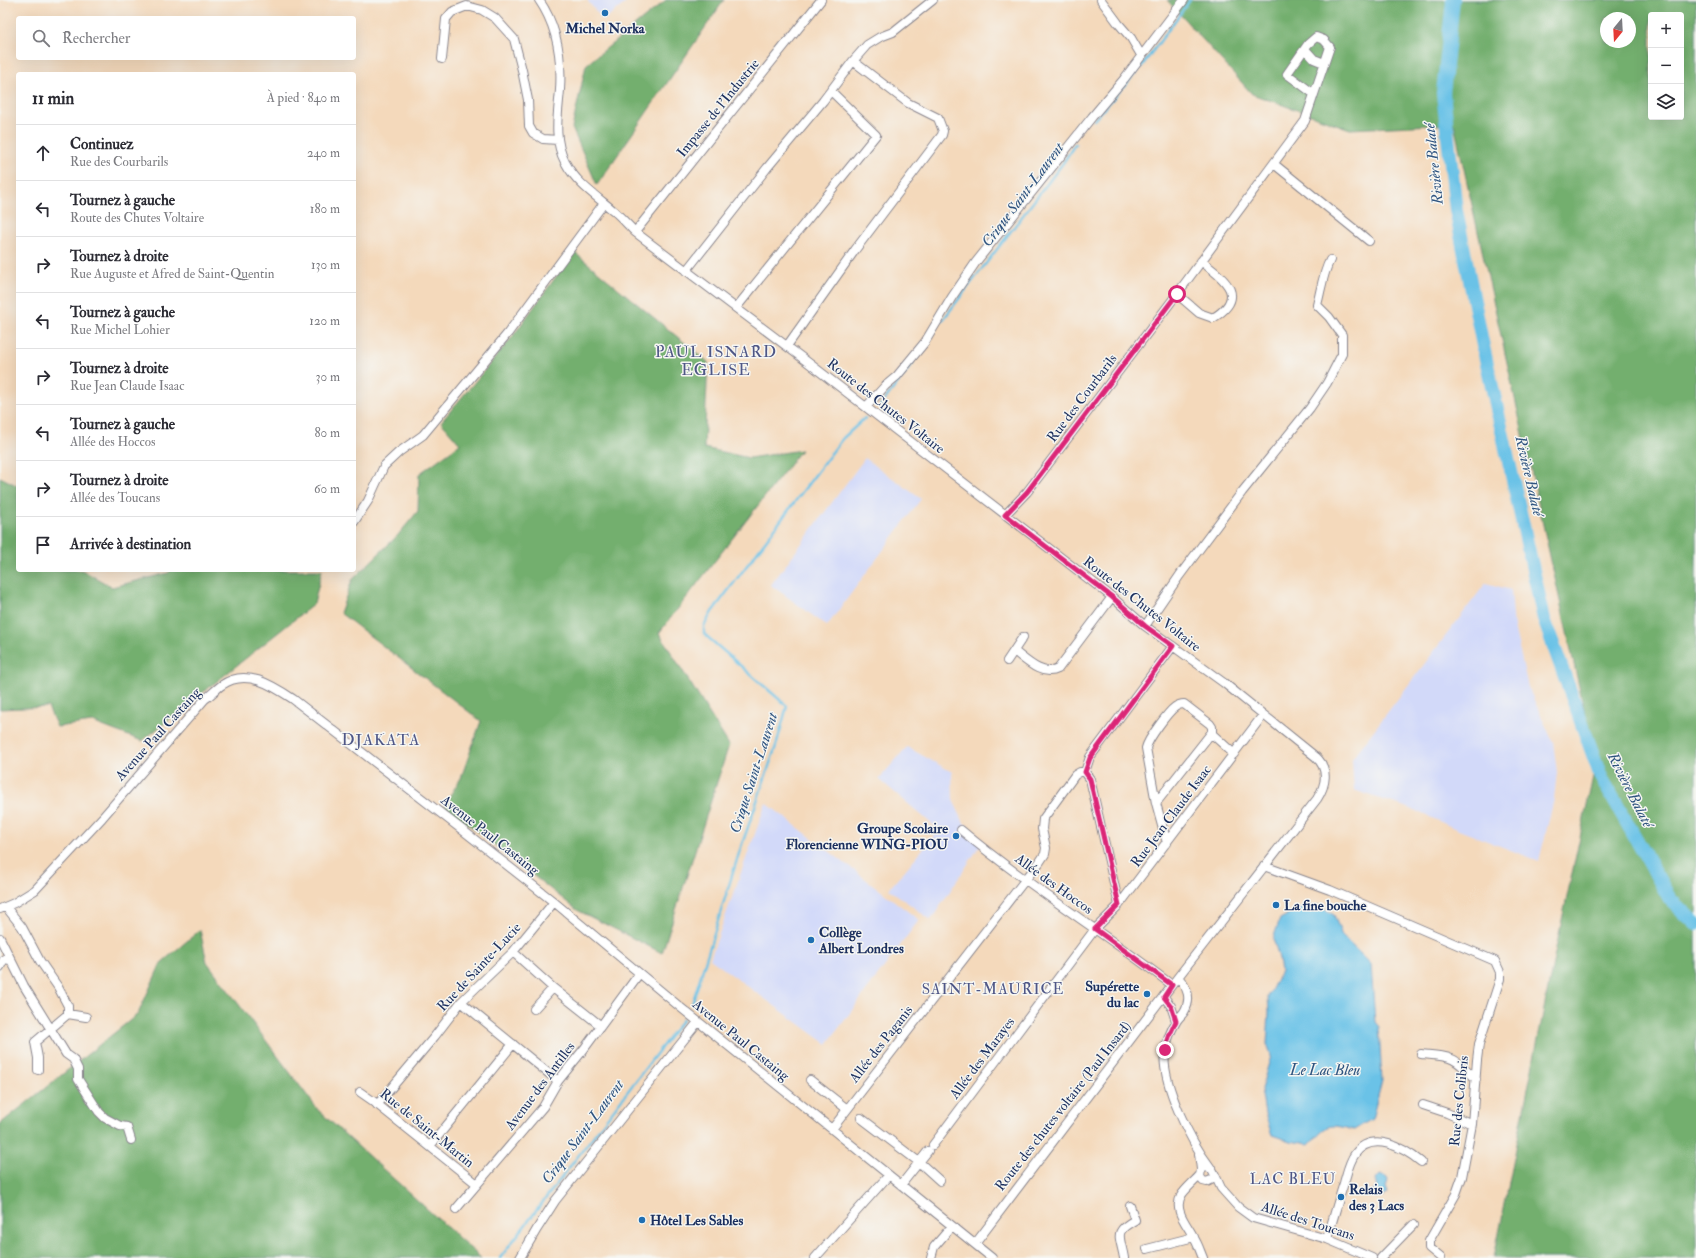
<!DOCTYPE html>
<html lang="fr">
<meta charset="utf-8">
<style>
body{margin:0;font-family:"IM FELL Double Pica",serif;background:#f2f2f3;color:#2b2b33}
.controls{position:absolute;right:12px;top:12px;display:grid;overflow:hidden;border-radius:4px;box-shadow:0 4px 16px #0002}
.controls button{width:36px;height:36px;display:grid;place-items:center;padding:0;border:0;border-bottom:1px solid #e1e1e2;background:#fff;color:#2b2b33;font:20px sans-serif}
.compass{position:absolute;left:1600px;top:12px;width:36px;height:36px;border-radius:50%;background:#fff;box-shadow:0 4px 16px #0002;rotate:198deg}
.stop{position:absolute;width:12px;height:12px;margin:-9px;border:3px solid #db2777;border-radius:50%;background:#fff}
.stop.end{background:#db2777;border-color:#fff;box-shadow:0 1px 4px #0008}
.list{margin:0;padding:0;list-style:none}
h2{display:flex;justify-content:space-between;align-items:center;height:52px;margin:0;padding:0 16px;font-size:17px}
h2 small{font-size:13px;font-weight:400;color:#7c7c81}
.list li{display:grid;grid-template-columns:26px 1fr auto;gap:12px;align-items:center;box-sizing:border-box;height:56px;padding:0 16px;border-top:1px solid #e1e1e2}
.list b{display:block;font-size:15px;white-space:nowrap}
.list p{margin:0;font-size:13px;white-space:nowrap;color:#7c7c81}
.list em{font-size:13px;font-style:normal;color:#7c7c81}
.icon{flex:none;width:22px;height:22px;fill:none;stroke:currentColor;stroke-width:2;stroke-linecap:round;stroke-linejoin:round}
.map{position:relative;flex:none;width:1696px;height:1258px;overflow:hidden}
.search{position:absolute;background:#fff;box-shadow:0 4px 16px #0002;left:16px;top:16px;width:340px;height:44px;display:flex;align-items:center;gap:10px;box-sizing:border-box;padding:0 14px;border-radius:4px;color:#7c7c81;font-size:15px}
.panel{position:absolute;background:#fff;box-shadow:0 4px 16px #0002;left:16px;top:72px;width:340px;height:500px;border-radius:4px}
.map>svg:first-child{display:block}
.built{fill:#d2d9f9}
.forest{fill:#73af6e;stroke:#476f66;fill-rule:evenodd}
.water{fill:#6ac2e7;stroke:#4278a2}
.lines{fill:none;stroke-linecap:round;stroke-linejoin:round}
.stream{stroke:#6ac2e7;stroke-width:2.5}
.river{stroke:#6ac2e7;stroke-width:14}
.minor-casing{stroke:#88848c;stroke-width:10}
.minor{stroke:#fff;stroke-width:8}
.route{stroke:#db2777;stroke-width:5}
.poi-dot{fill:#1f6fb2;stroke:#f6f6f2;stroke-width:1.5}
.labels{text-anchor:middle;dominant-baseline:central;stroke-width:3;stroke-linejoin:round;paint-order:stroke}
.poi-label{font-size:14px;font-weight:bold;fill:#1b2f5e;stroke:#f6f6f2;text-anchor:start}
.street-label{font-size:14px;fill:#1b2f5e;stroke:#f6f6f2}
.water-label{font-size:15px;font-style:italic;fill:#2f5480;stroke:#f6f6f2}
.neighbourhood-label{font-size:15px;letter-spacing:1px;fill:#4f5787;stroke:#f6f6f2}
.quarter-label{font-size:16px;letter-spacing:1px;fill:#4f5787;stroke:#f6f6f2}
</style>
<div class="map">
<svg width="1696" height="1258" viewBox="0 0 1696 1258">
<rect width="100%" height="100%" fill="#f6f6f2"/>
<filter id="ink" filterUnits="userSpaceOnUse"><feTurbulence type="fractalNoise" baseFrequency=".025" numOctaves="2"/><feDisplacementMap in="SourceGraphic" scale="8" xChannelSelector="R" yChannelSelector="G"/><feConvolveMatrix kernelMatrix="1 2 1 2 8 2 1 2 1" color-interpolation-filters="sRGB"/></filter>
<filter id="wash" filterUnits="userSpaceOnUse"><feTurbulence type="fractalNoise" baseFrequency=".012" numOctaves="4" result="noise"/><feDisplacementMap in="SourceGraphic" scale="16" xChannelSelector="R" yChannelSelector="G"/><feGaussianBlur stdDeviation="0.9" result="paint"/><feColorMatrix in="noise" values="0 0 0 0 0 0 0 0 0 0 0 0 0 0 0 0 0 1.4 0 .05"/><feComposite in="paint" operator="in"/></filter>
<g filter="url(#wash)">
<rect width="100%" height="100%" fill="#f4d9bb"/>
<path class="built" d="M587 0H630L603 20Z
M865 458 921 499 827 626 771 585Z
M1486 583 1511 590 1514 626 1528 687 1553 742 1557 772 1554 799 1539 861 1456 829 1417 811 1354 790 1352 759Z
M907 747 952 772 953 800 964 823 983 841 931 920 889 889 939 830 879 779Z
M766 803 919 920 827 1044 710 959Z"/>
<path class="forest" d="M666 0H724L597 185 572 128 586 65Z
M1167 0H1696V1258H1494L1560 929 1596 763 1454 124 1350 129 1252 94ZM1651 15H1681V117H1651ZM1606 18H1630V42H1606Z
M574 252 708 362 704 448 749 458 801 450 659 633 729 745 662 953 577 910 444 805 461 778 481 721 340 613 352 580 398 535 418 511 419 474 460 444 441 422 510 340Z
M0 477 18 486V570H82L112 587 168 573 171 570H322L314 604 142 741 92 722 57 727 48 707 0 709Z
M200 930 207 962 318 1110 481 1258H0V1124L138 1014 161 963Z"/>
<path class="water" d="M1318 905 1334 915 1342 936 1371 964 1375 1022 1379 1027 1382 1081 1372 1119 1354 1130C1327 1123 1328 1124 1309 1144L1290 1141 1272 1135 1265 1114 1261 1089 1271 1056 1267 1044 1269 1013 1268 997 1281 971 1278 954 1273 939 1280 919 1300 908Z
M1380 1175 1386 1177 1388 1180 1386 1187 1388 1193 1384 1197H1375L1372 1194V1191L1377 1188 1375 1180Z"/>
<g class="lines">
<path class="stream" d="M1094 120 1142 66 1190 0
M942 321 1063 163 1075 144
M880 406 913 363
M692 1004 740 850 776 746 787 706 704 634V626L712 612 842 439 865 418
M500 1258 683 1019"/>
<path class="river" d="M1453 0 1443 93 1456 210 1483 346 1544 619 1601 777 1670 899 1696 924"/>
</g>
</g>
<g filter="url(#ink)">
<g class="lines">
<g class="minor-casing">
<path id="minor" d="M539 0C557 26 562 59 560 90 558 114 553 139 565 162 576 183 596 196 614 211 621 217 628 225 635 232L801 357 1112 597 1145 626 1224 683 1316 757C1329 769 1326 785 1317 799L1178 977 975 1244
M1101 0 1118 23 1131 38 1141 55
M1305 49 1314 59 1324 63
M442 59 446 19 452 12 467 6 482 10 495 18 514 39 522 70 528 100 529 126 533 133 543 139 558 140
M1274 164 1369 241
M635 232 821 0
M686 271 767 168 823 101 853 61
M1177 294 1199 313 1213 318C1249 296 1224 279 1201 261
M736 308 876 135 831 91
M787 346 855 250 942 135 943 131 938 118 908 103 853 61 867 45 880 37 893 32 933 0
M866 407 885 386 897 376 925 342 952 297 976 262 1092 117 1124 79 1184 0
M1005 515 1027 492 1177 294 1305 121 1330 47 1324 40 1316 37 1308 44 1287 74 1314 94
M354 522 368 501 384 466 399 452 423 435 508 333 604 203
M1145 626 1180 575 1242 492 1310 408 1327 383 1342 354V335L1329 317 1317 305C1321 290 1323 273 1330 260
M1014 651C1026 660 1042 677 1058 669L1112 597
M1007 661 1023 637
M1211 733 1234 754
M1085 772 1090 757 1173 646
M1085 772 1090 779 1119 905
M1156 803 1212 732V727L1210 724 1184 704C1181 704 1178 705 1175 707 1168 712 1148 739 1146 748L1156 803 1167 843
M961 830C1028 886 1103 932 1172 985
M1264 866 1330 890 1495 961 1500 972V979L1479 1044 1477 1060 1472 1124 1462 1177 1456 1194 1429 1241V1248L1441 1258
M6 907 22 927 40 961 58 987 68 1006V1014
M0 909 14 903 35 890 102 818 205 699C211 695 216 689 222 685 246 668 272 685 293 699L465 832 554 902 680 1007 992 1258
M0 938 24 986 66 1054 73 1059 78 1069V1079L99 1112 105 1118 120 1126 127 1127 131 1140
M513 952 553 988 601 1026
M0 967 4 959 10 960
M1178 977C1188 988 1192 999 1184 1012 1181 1016 1178 1018 1176 1022 1171 1030 1167 1041 1165 1050 1160 1082 1191 1142 1210 1167
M1164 997 1171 1006 1176 1021
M461 1002 558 1081
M534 1009 553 988
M1421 1054C1453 1057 1453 1056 1476 1079
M38 1070V1058L35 1042 68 1014 86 1017
M810 1080 847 1109
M360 1092 373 1101 477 1184
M377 1105 435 1036 461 1002 513 952 554 902
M1423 1105 1447 1113 1472 1124
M861 1118 919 1162 940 1181
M832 1129 1025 880 1039 863 1045 854 1046 848 1042 829 1043 819 1075 775 1080 772H1085
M933 1145 1095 929 1119 905 1263 715
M430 1146 513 1044
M1199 1154 1201 1169 1200 1177 1203 1181 1207 1182 1213 1179 1215 1175 1212 1169 1206 1167 1201 1169
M1200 1175C1195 1181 1184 1190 1181 1196 1173 1211 1188 1225 1194 1238 1198 1244 1200 1251 1203 1258
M1215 1175 1221 1188 1238 1207 1253 1218 1327 1239 1372 1258
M901 1185 928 1151
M456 1209 543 1107 558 1081 584 1049 639 974
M1327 1239C1333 1220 1338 1201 1344 1183 1347 1173 1349 1162 1355 1154 1372 1130 1404 1148 1421 1162
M1147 1249 1194 1237
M520 1258 537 1229 555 1201 698 1022
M815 1258 889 1175
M931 1258 934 1247 952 1226
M1124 1258C1120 1235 1113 1232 1135 1220L1130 1206
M1381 1258 1413 1225"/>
</g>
<use href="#minor" class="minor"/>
</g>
</g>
<g class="lines" filter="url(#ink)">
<path class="route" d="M1165 1050 1170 1034 1176 1021 1171 1006 1164 997 1172 985 1095 929 1119 905 1090 779 1085 772 1090 758 1173 646 1145 626 1112 597 1005 515 1027 492 1177 294"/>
</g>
<g class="poi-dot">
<circle cx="605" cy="13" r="4"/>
<circle cx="956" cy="836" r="4"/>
<circle cx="1276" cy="905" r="4"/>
<circle cx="811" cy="940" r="4"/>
<circle cx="1147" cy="994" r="4"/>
<circle cx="1341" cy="1197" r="4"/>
<circle cx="642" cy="1220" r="4"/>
</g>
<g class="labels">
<g class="poi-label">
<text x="605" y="28" text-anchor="middle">Michel Norka</text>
<text x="948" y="828" text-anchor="end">Groupe Scolaire<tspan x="948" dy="16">Florencienne WING-PIOU</tspan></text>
<text x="1284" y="905">La fine bouche</text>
<text x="819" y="932">Collège<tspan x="819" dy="16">Albert Londres</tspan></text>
<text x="1139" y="986" text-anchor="end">Supérette<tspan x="1139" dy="16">du lac</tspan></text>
<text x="1349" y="1189">Relais<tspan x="1349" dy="16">des 3 Lacs</tspan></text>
<text x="650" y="1220">Hôtel Les Sables</text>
</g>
<g class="street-label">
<text transform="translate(718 108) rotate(-51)">Impasse de l'Industrie</text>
<text transform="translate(1082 398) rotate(-53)">Rue des Courbarils</text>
<text transform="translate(886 406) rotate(38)">Route des Chutes Voltaire</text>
<text transform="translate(1142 604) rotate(38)">Route des Chutes Voltaire</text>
<text transform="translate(158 734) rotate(-48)">Avenue Paul Castaing</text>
<text transform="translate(1171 816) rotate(-53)">Rue Jean Claude Isaac</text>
<text transform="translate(490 835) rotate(38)">Avenue Paul Castaing</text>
<text transform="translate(1054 884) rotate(36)">Allée des Hoccos</text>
<text transform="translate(479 967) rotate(-47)">Rue de Sainte-Lucie</text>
<text transform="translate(741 1040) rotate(39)">Avenue Paul Castaing</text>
<text transform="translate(881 1044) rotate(-52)">Allée des Paganis</text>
<text transform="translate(982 1058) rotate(-53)">Allée des Marayes</text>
<text transform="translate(540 1086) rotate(-53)">Avenue des Antilles</text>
<text transform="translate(1459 1101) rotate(-84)">Rue des Colibris</text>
<text transform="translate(1063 1106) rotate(-52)">Route des chutes voltaire (Paul Insard)</text>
<text transform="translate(427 1128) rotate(39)">Rue de Saint-Martin</text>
<text transform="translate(1308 1221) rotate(18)">Allée des Toucans</text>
</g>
<g class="water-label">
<text transform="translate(1434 164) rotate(-96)">Rivière Balaté</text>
<text transform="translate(1023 195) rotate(-53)">Crique Saint-Laurent</text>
<text transform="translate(1529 476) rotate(77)">Rivière Balaté</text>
<text transform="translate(754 773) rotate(-72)">Crique Saint-Laurent</text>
<text transform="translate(1630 790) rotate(63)">Rivière Balaté</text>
<text x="1325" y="1070">Le Lac Bleu</text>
<text transform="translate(583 1132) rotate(-53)">Crique Saint-Laurent</text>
</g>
<g class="neighbourhood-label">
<text x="993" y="989">SAINT-MAURICE</text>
<text x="1293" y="1179">LAC BLEU</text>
</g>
<g class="quarter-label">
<text x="716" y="352">PAUL ISNARD<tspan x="716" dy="18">EGLISE</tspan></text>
<text x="381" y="740">DJAKATA</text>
</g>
</g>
</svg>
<div class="controls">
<button>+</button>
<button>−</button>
<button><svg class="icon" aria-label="layers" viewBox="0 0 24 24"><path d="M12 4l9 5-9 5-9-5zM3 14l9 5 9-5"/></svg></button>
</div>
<svg class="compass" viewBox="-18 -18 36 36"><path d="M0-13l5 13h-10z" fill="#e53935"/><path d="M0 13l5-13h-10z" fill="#7c7c81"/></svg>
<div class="stop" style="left:1177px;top:294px"></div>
<div class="stop end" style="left:1165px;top:1050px"></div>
<div class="search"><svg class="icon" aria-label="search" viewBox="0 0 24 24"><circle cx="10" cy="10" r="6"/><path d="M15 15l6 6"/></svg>Rechercher</div>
<section class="panel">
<h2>11 min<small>À pied · 840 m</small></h2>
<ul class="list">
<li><svg class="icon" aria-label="ahead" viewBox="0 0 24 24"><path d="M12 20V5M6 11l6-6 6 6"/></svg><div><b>Continuez</b><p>Rue des Courbarils</p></div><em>240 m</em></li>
<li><svg class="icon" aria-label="left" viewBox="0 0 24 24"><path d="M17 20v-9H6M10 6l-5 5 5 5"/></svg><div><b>Tournez à gauche</b><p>Route des Chutes Voltaire</p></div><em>180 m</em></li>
<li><svg class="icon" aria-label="right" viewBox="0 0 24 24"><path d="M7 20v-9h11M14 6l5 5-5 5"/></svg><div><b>Tournez à droite</b><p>Rue Auguste et Afred de Saint-Quentin</p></div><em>130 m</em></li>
<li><svg class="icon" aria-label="left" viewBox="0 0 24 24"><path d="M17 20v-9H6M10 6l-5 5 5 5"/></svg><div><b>Tournez à gauche</b><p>Rue Michel Lohier</p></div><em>120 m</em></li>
<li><svg class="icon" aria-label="right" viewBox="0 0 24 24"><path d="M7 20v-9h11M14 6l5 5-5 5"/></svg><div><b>Tournez à droite</b><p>Rue Jean Claude Isaac</p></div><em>30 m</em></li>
<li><svg class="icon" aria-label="left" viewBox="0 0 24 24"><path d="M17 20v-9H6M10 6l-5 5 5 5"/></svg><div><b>Tournez à gauche</b><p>Allée des Hoccos</p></div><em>80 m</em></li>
<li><svg class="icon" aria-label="right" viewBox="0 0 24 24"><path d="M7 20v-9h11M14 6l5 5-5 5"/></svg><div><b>Tournez à droite</b><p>Allée des Toucans</p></div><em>60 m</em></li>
<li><svg class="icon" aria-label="arrive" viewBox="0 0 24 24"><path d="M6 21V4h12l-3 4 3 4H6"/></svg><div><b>Arrivée à destination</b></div></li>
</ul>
</section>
</div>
